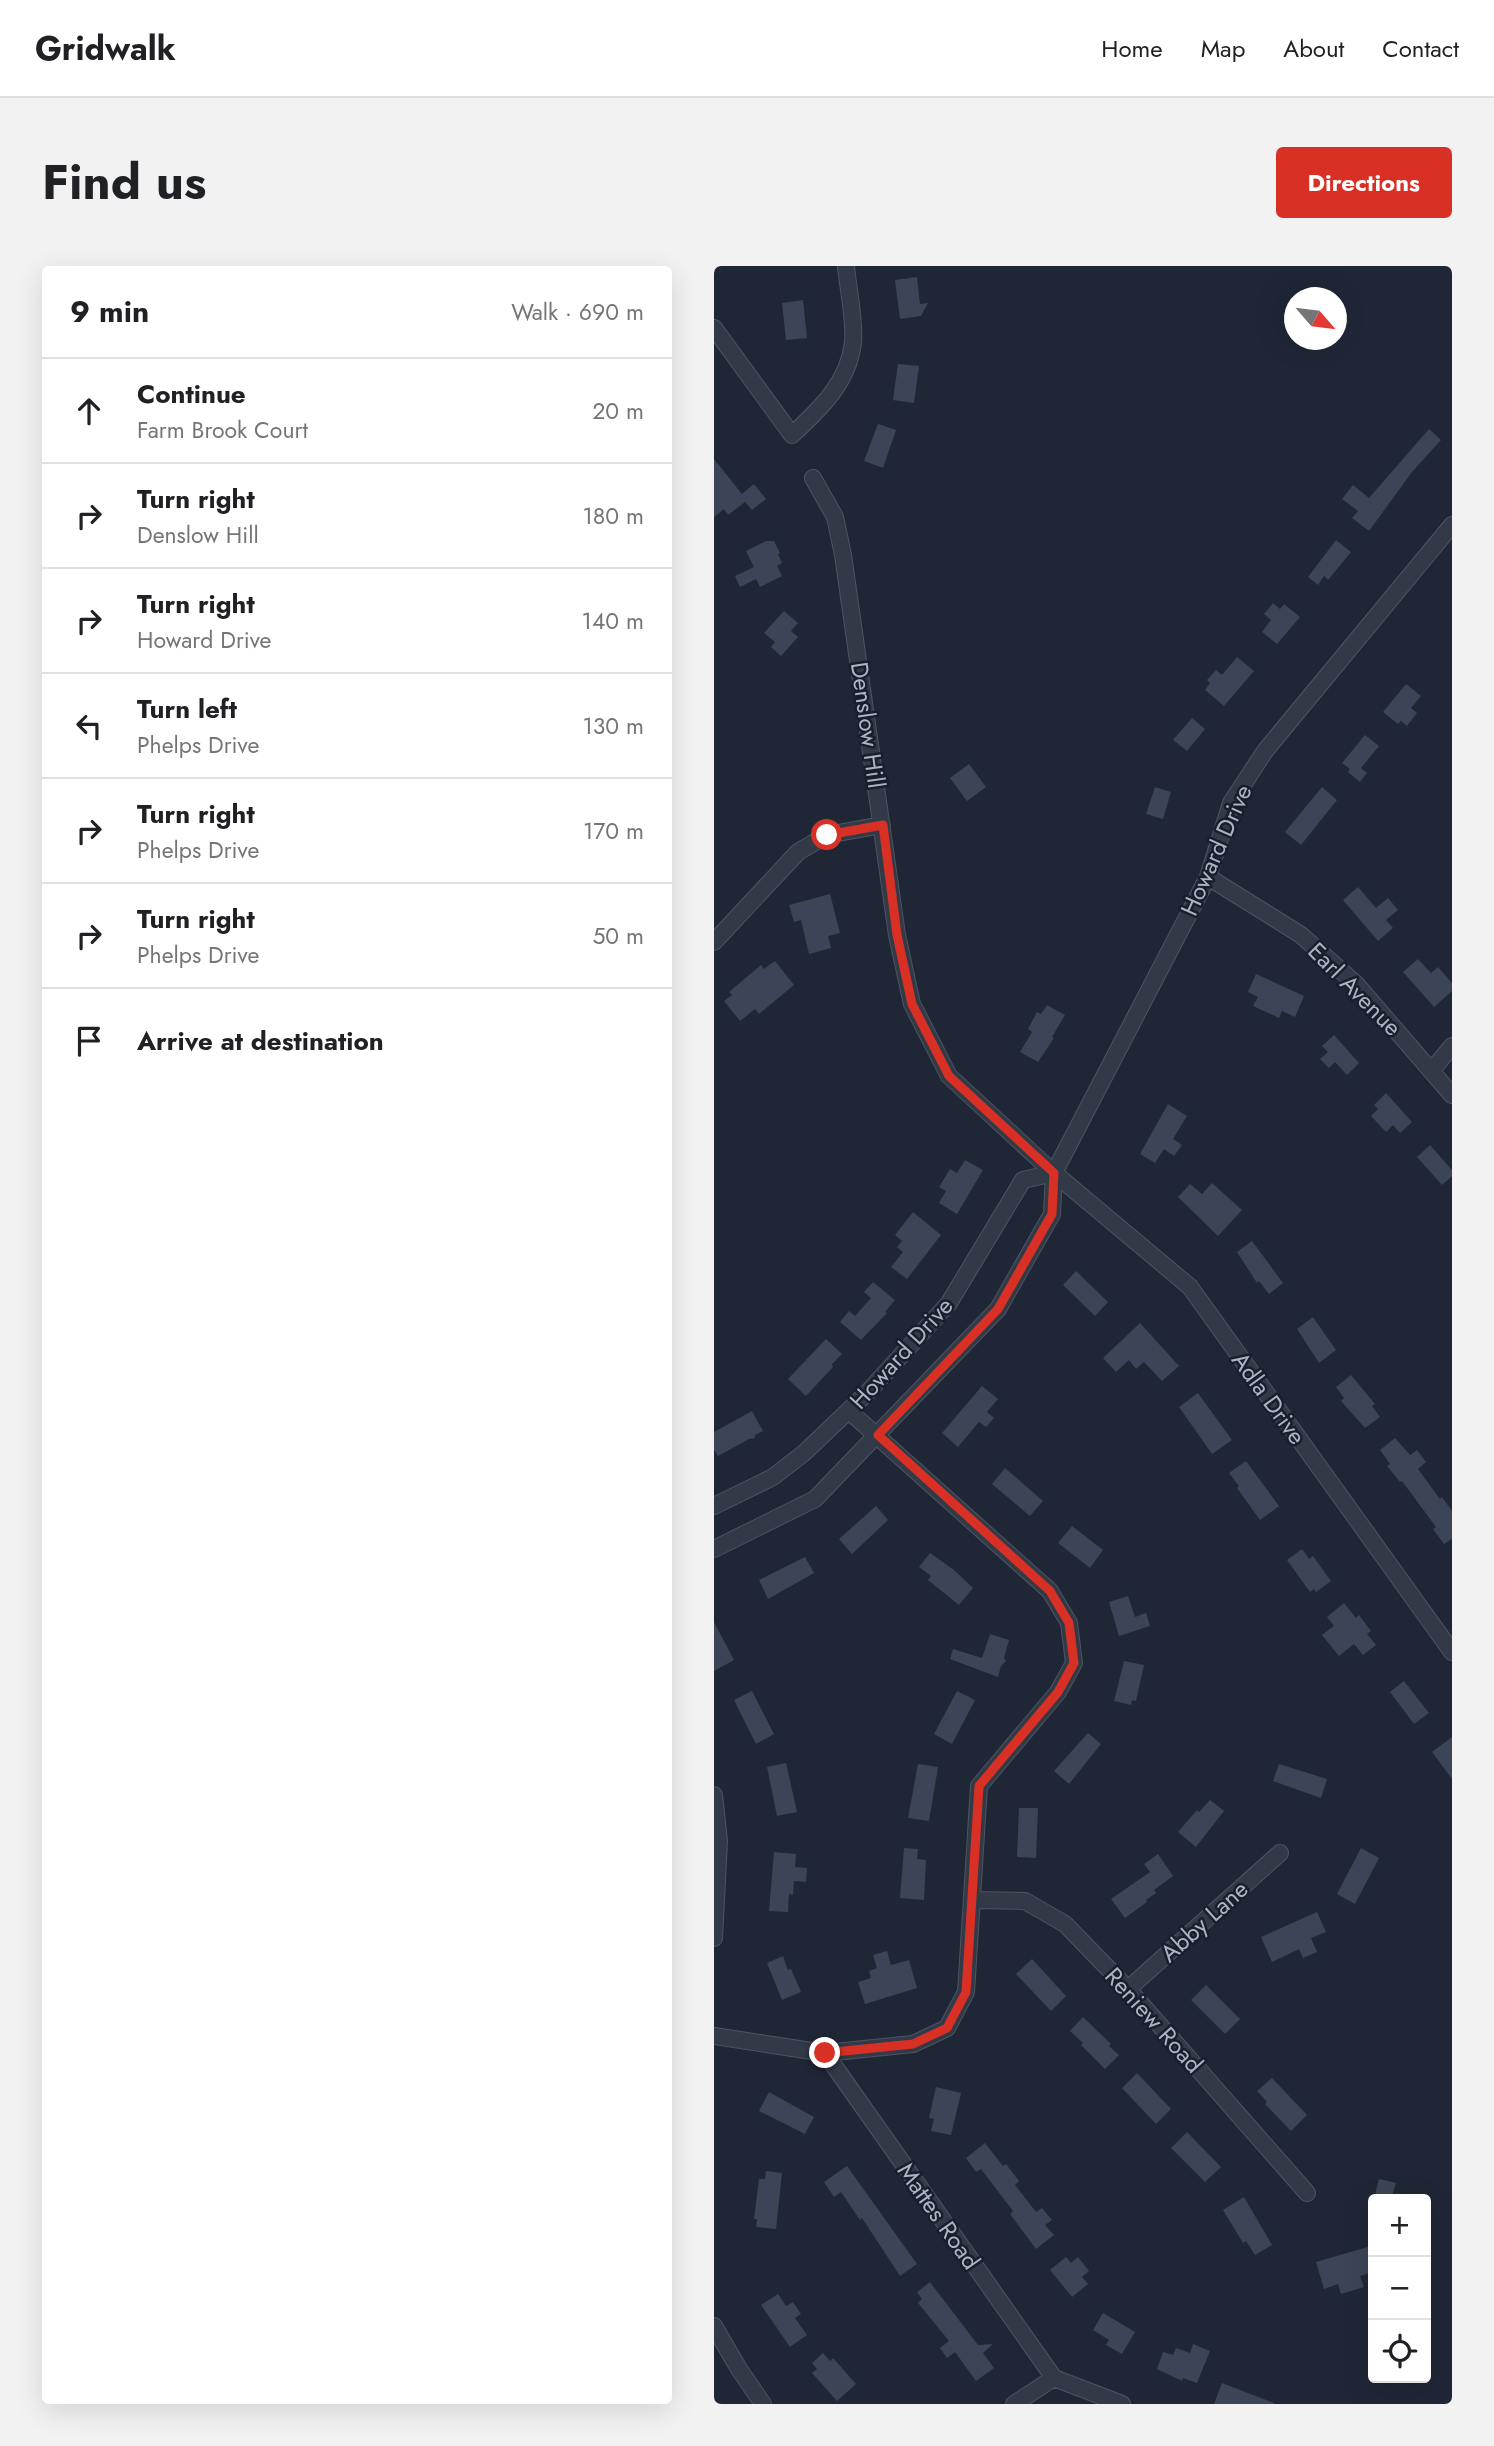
<!DOCTYPE html>
<meta charset="utf-8">
<style>
body{margin:0;font-family:Jost,sans-serif;background:#f2f2f2;color:#202124}
.controls{position:absolute;right:21px;bottom:21px;display:grid;overflow:hidden;border-radius:7px;box-shadow:0 7px 28px #0002}
.controls button{width:63px;height:63px;display:grid;place-items:center;padding:0;border:0;border-bottom:2px solid #e0e0e0;background:#fff;color:#202124;font:35px sans-serif}
.compass{position:absolute;left:570px;top:21px;width:63px;height:63px;border-radius:50%;background:#fff;box-shadow:0 7px 28px #0002;rotate:118deg}
.stop{position:absolute;width:21px;height:21px;margin:-16px;border:5px solid #d93025;border-radius:50%;background:#fff}
.stop.end{background:#d93025;border-color:#fff;box-shadow:0 2px 7px #0008}
.list{margin:0;padding:0;list-style:none}
h2{display:flex;justify-content:space-between;align-items:center;height:91px;margin:0;padding:0 28px;font-size:30px}
h2 small{font-size:23px;font-weight:400;color:#757577}
.list li{display:grid;grid-template-columns:46px 1fr auto;gap:21px;align-items:center;box-sizing:border-box;height:105px;padding:0 28px;border-top:2px solid #e0e0e0}
.list b{display:block;font-size:26px;white-space:nowrap}
.list p{margin:0;font-size:23px;white-space:nowrap;color:#757577}
.list em{font-size:23px;font-style:normal;color:#757577}
.icon{flex:none;width:38px;height:38px;fill:none;stroke:currentColor;stroke-width:2;stroke-linecap:round;stroke-linejoin:round}
.map{position:relative;flex:none;width:738px;height:2138px;overflow:hidden;border-radius:7px}
header{display:flex;align-items:center;gap:42px;box-sizing:border-box;height:98px;padding:0 35px;background:#fff;border-bottom:2px solid #e0e0e0}
header strong{font-size:33px}
nav{display:flex;gap:38px;margin-inline-start:auto;font-size:24px}
.intro{display:flex;align-items:center;justify-content:space-between;box-sizing:border-box;height:168px;padding:0 42px}
h1{margin:0;font-size:49px}
.button{padding:18px 32px;border-radius:7px;background:#d93025;color:#fff;font-size:24px;font-weight:700}
main{display:flex;gap:42px;padding:0 42px}
aside{flex:1;background:#fff;border-radius:7px;box-shadow:0 7px 28px #0002}
.map>svg:first-child{display:block}
.building{fill:#3b4557}
.lines{fill:none;stroke-linecap:round;stroke-linejoin:round}
.minor-casing{stroke:#4d5462;stroke-width:18}
.minor{stroke:#333a47;stroke-width:16}
.route{stroke:#d93025;stroke-width:9}
.labels{text-anchor:middle;dominant-baseline:central;stroke-width:5;stroke-linejoin:round;paint-order:stroke}
.street-label{font-size:24px;fill:#acb4c4;stroke:#181f2c}
</style>
<header>
<strong>Gridwalk</strong>
<nav><a>Home</a><a>Map</a><a>About</a><a>Contact</a></nav>
</header>
<div class="intro"><h1>Find us</h1><a class="button">Directions</a></div>
<main>
<aside>
<h2>9 min<small>Walk · 690 m</small></h2>
<ul class="list">
<li><svg class="icon" aria-label="ahead" viewBox="0 0 24 24"><path d="M12 20V5M6 11l6-6 6 6"/></svg><div><b>Continue</b><p>Farm Brook Court</p></div><em>20 m</em></li>
<li><svg class="icon" aria-label="right" viewBox="0 0 24 24"><path d="M7 20v-9h11M14 6l5 5-5 5"/></svg><div><b>Turn right</b><p>Denslow Hill</p></div><em>180 m</em></li>
<li><svg class="icon" aria-label="right" viewBox="0 0 24 24"><path d="M7 20v-9h11M14 6l5 5-5 5"/></svg><div><b>Turn right</b><p>Howard Drive</p></div><em>140 m</em></li>
<li><svg class="icon" aria-label="left" viewBox="0 0 24 24"><path d="M17 20v-9H6M10 6l-5 5 5 5"/></svg><div><b>Turn left</b><p>Phelps Drive</p></div><em>130 m</em></li>
<li><svg class="icon" aria-label="right" viewBox="0 0 24 24"><path d="M7 20v-9h11M14 6l5 5-5 5"/></svg><div><b>Turn right</b><p>Phelps Drive</p></div><em>170 m</em></li>
<li><svg class="icon" aria-label="right" viewBox="0 0 24 24"><path d="M7 20v-9h11M14 6l5 5-5 5"/></svg><div><b>Turn right</b><p>Phelps Drive</p></div><em>50 m</em></li>
<li><svg class="icon" aria-label="arrive" viewBox="0 0 24 24"><path d="M6 21V4h12l-3 4 3 4H6"/></svg><div><b>Arrive at destination</b></div></li>
</ul>
</aside>
<div class="map">
<svg width="738" height="2138" viewBox="0 0 738 2138">
<rect width="100%" height="100%" fill="#1f2737"/>
<path class="building" d="M203 11 206 38 214 37 207 50 186 53 181 14Z
M89 34 93 72 72 74 68 37Z
M184 98 205 100 200 137 179 134Z
M164 158 182 164 169 202 150 195Z
M715 163 727 174 698 206 655 265 638 252 644 245 628 233 639 219 655 232Z
M0 193 28 228 40 218 52 233 38 244 31 236 14 249 10 243 0 251Z
M622 274 637 286 614 314 610 310 604 319 594 311Z
M52 275H60L66 287 64 288 68 297 63 300 68 310 46 321 42 313 26 321 21 310 40 301 32 285Z
M559 337 566 343 570 338 586 351 563 378 548 366 557 354 550 348Z
M70 345 84 357 77 365 84 371 67 390 57 381 61 376 50 367Z
M523 391 540 405 510 440 491 424 496 417 493 414 502 404 508 409Z
M692 418 707 430 697 442 703 447 693 460 687 455 684 458 669 446Z
M478 452 491 463 473 485 459 474Z
M651 469 665 480 647 502 653 507 646 516 634 506 636 503 628 497Z
M255 498 272 521 253 535 236 512Z
M441 521 457 526 449 553 432 548Z
M608 521 623 534 587 579 571 566Z
M644 621 662 642 674 632 684 644 672 654 679 662 664 675 629 634Z
M116 628 126 667 114 670 117 682 95 688 87 654 80 656 75 639Z
M704 693 717 707 724 701 738 717V725L720 741 689 706Z
M61 695 80 719 45 748 41 743 26 755 10 735 18 729 15 726 47 699 50 703Z
M542 708 590 730 581 751 568 745 565 752 539 740 544 731 534 726Z
M333 739 351 749 338 771 340 772 324 796 306 786 318 766 314 763 323 746 327 748Z
M620 769 645 797 633 809 621 796 615 802 606 793 614 786 608 780Z
M672 827 698 856 686 867 679 859 672 866 657 850 664 843 660 839Z
M454 838 473 850 459 873 468 879 460 890 450 883 441 897 426 888Z
M716 879 738 904V910L728 919 703 891Z
M251 894 269 904 243 948 225 937 232 925 225 921 236 903 243 907Z
M498 917 528 944 504 970 464 931 476 918 488 928Z
M199 946 227 969 193 1013 177 1001 189 986 183 981 188 975 181 969Z
M538 975 569 1017 555 1028 545 1015 543 1017 523 986Z
M362 1005 394 1036 381 1050 349 1019Z
M159 1016 181 1034 171 1046 173 1047 147 1074 126 1056 135 1045 141 1050 157 1032 150 1026Z
M599 1051 622 1084 605 1097 583 1063Z
M426 1057 465 1100 448 1115 430 1096 422 1103 415 1094 402 1106 389 1092Z
M112 1073 128 1088 118 1098 119 1101 92 1130 74 1113Z
M637 1109 661 1138 658 1140 666 1151 651 1162 627 1135 630 1132 622 1121Z
M268 1120 284 1133 273 1146 280 1152 272 1161 265 1156 244 1181 228 1167Z
M484 1127 518 1174 498 1188 465 1141Z
M38 1145 49 1165 41 1169V1172L35 1173 4 1190 0 1184V1166Z
M681 1172 696 1189 703 1184 712 1196 704 1203 726 1233 728 1231 738 1245V1273L730 1278 719 1263 722 1261 688 1215 686 1216 673 1200 676 1198 666 1184Z
M532 1195 565 1240 546 1254 523 1222 525 1220 515 1207Z
M291 1202 329 1235 316 1250 278 1218Z
M162 1240 174 1254 138 1288 125 1273Z
M358 1260 389 1284 376 1302 344 1277Z
M588 1283 595 1293 599 1290 617 1315 602 1326 600 1323 596 1326 573 1294Z
M216 1287 240 1304 259 1322 245 1339 214 1314 217 1310 205 1301Z
M91 1291 100 1307 54 1333 45 1314Z
M414 1330 421 1351 432 1347 436 1360 405 1370 395 1336Z
M630 1337 642 1352 645 1349 657 1365 653 1368 662 1379 649 1389 640 1378 625 1390 608 1369 620 1360 613 1351Z
M0 1356 20 1394 0 1405Z
M276 1368 295 1374 290 1392 292 1395 287 1400 284 1411 236 1393 239 1383 268 1392Z
M410 1395 430 1399 422 1435 418 1434 417 1439 400 1435Z
M690 1415 715 1447 700 1458 676 1426Z
M38 1425 60 1468 42 1478 20 1434Z
M243 1425 261 1434 238 1478 220 1468Z
M374 1467 387 1478 355 1518 340 1505Z
M738 1471V1513L718 1486Z
M72 1497 83 1546 63 1550 53 1501Z
M204 1498 224 1501 215 1555 194 1552Z
M565 1498 613 1513 607 1532 559 1515Z
M496 1534 510 1545 482 1581 464 1566 483 1544 485 1546Z
M305 1542H324L322 1592 303 1591Z
M190 1582 204 1583 203 1593 212 1594 210 1634 186 1632Z
M647 1582 665 1592 641 1638 623 1628Z
M60 1586 82 1588 81 1601 93 1602 92 1616 80 1615 79 1629 75 1628 74 1646 55 1645Z
M444 1588 459 1610 440 1624 442 1627 432 1634 433 1636 411 1652 397 1633 436 1606 430 1598Z
M603 1646 612 1666 597 1672 603 1686 589 1692 585 1683 558 1696 547 1671Z
M173 1685 177 1699 195 1694 203 1722 151 1738 144 1716 157 1712 155 1705 163 1702 159 1689Z
M69 1690 74 1704 77 1703 87 1726 68 1734 53 1697Z
M318 1693 352 1730 337 1745 302 1708Z
M492 1719 526 1753 511 1768 477 1734Z
M369 1751 397 1778 395 1780 405 1789 391 1803 367 1779 369 1777 356 1765Z
M423 1807 457 1843 442 1858 408 1822Z
M558 1812 593 1849 577 1865 551 1838 553 1836 543 1825Z
M222 1821 247 1827 237 1869 217 1865 220 1853 215 1852Z
M55 1826 100 1851 91 1868 45 1845Z
M473 1866 507 1901 491 1916 457 1882Z
M271 1877 289 1900 292 1898 305 1915 301 1919 322 1946 328 1942 338 1954 331 1959 340 1969 322 1983 296 1948 299 1945 267 1903 262 1906 252 1892Z
M133 1900 203 1998 186 2010 148 1952 146 1954 127 1926 120 1931 110 1916Z
M52 1905 68 1907 62 1963 42 1961 43 1953H40L45 1913H51Z
M665 1913 682 1917 677 1933H660Z
M530 1931 558 1979 541 1989 532 1975 529 1977 509 1944Z
M657 1980 659 2006 646 2010 650 2021 627 2028 624 2018 610 2023 602 1996Z
M352 1991 357 1997 364 1991 375 2005 368 2011 374 2018 358 2031 336 2004Z
M216 2016 264 2079 279 2078 269 2087 280 2102 262 2115 241 2086 233 2092 226 2082 235 2075 204 2037 208 2033 203 2026Z
M64 2028 72 2040 79 2036 87 2048 81 2052 93 2069 76 2081 47 2039Z
M389 2047 421 2066 408 2088 392 2079 395 2074 379 2064Z
M479 2078 496 2085 483 2117 469 2112 468 2115 443 2103 449 2086 459 2089 462 2082 476 2087Z
M109 2087 116 2095 119 2092 142 2118 123 2135 98 2107 103 2103 98 2097Z
M508 2117 560 2137V2138H500Z"/>
<g class="lines">
<g class="minor-casing">
<path id="minor" d="M0 62 78 169C106 143 135 116 139 76 141 54 134 23 132 0
M99 212 121 251 129 289 183 669 198 738 235 810 340 907 476 1021 738 1386
M494 611 587 669 642 718 738 829
M0 676 84 586 113 569 168 559
M718 804 738 780
M0 1240 59 1211 90 1187 153 1127 235 1037 309 914 340 907
M0 1283 101 1233 284 1043 338 948 340 907 494 611 517 537 551 485 738 259
M0 1529 5 1575 0 1672
M258 1634 311 1635 351 1658 414 1723 593 1927
M414 1723 566 1587
M0 1770 111 1787 199 1778 233 1762 252 1726 265 1520 344 1426 360 1397 355 1357 336 1325 135 1145
M111 1787 340 2112
M0 2060 25 2103 49 2138
M300 2138 340 2112 408 2138"/>
</g>
<use href="#minor" class="minor"/>
</g>
<g class="lines">
<path class="route" d="M111 1787 199 1778 233 1762 252 1726 265 1520 344 1426 360 1397 355 1357 336 1325 164 1169 284 1043 338 948 340 907 235 810 198 738 183 669 169 559 113 569"/>
</g>
<g class="labels">
<g class="street-label">
<text transform="translate(154 459) rotate(82)">Denslow Hill</text>
<text transform="translate(502 584) rotate(-66)">Howard Drive</text>
<text transform="translate(641 723) rotate(45)">Earl Avenue</text>
<text transform="translate(187 1087) rotate(-48)">Howard Drive</text>
<text transform="translate(555 1132) rotate(54)">Adla Drive</text>
<text transform="translate(490 1655) rotate(-42)">Abby Lane</text>
<text transform="translate(440 1754) rotate(48)">Reniew Road</text>
<text transform="translate(225 1950) rotate(55)">Mattes Road</text>
</g>
</g>
</svg>
<div class="controls">
<button>+</button>
<button>−</button>
<button><svg class="icon" aria-label="locate" viewBox="0 0 24 24"><circle cx="12" cy="12" r="6"/><path d="M12 2v4M12 18v4M2 12h4M18 12h4"/></svg></button>
</div>
<svg class="compass" viewBox="-18 -18 36 36"><path d="M0-13l5 13h-10z" fill="#e53935"/><path d="M0 13l5-13h-10z" fill="#757577"/></svg>
<div class="stop" style="left:113px;top:569px"></div>
<div class="stop end" style="left:111px;top:1787px"></div>
</div>
</main>
